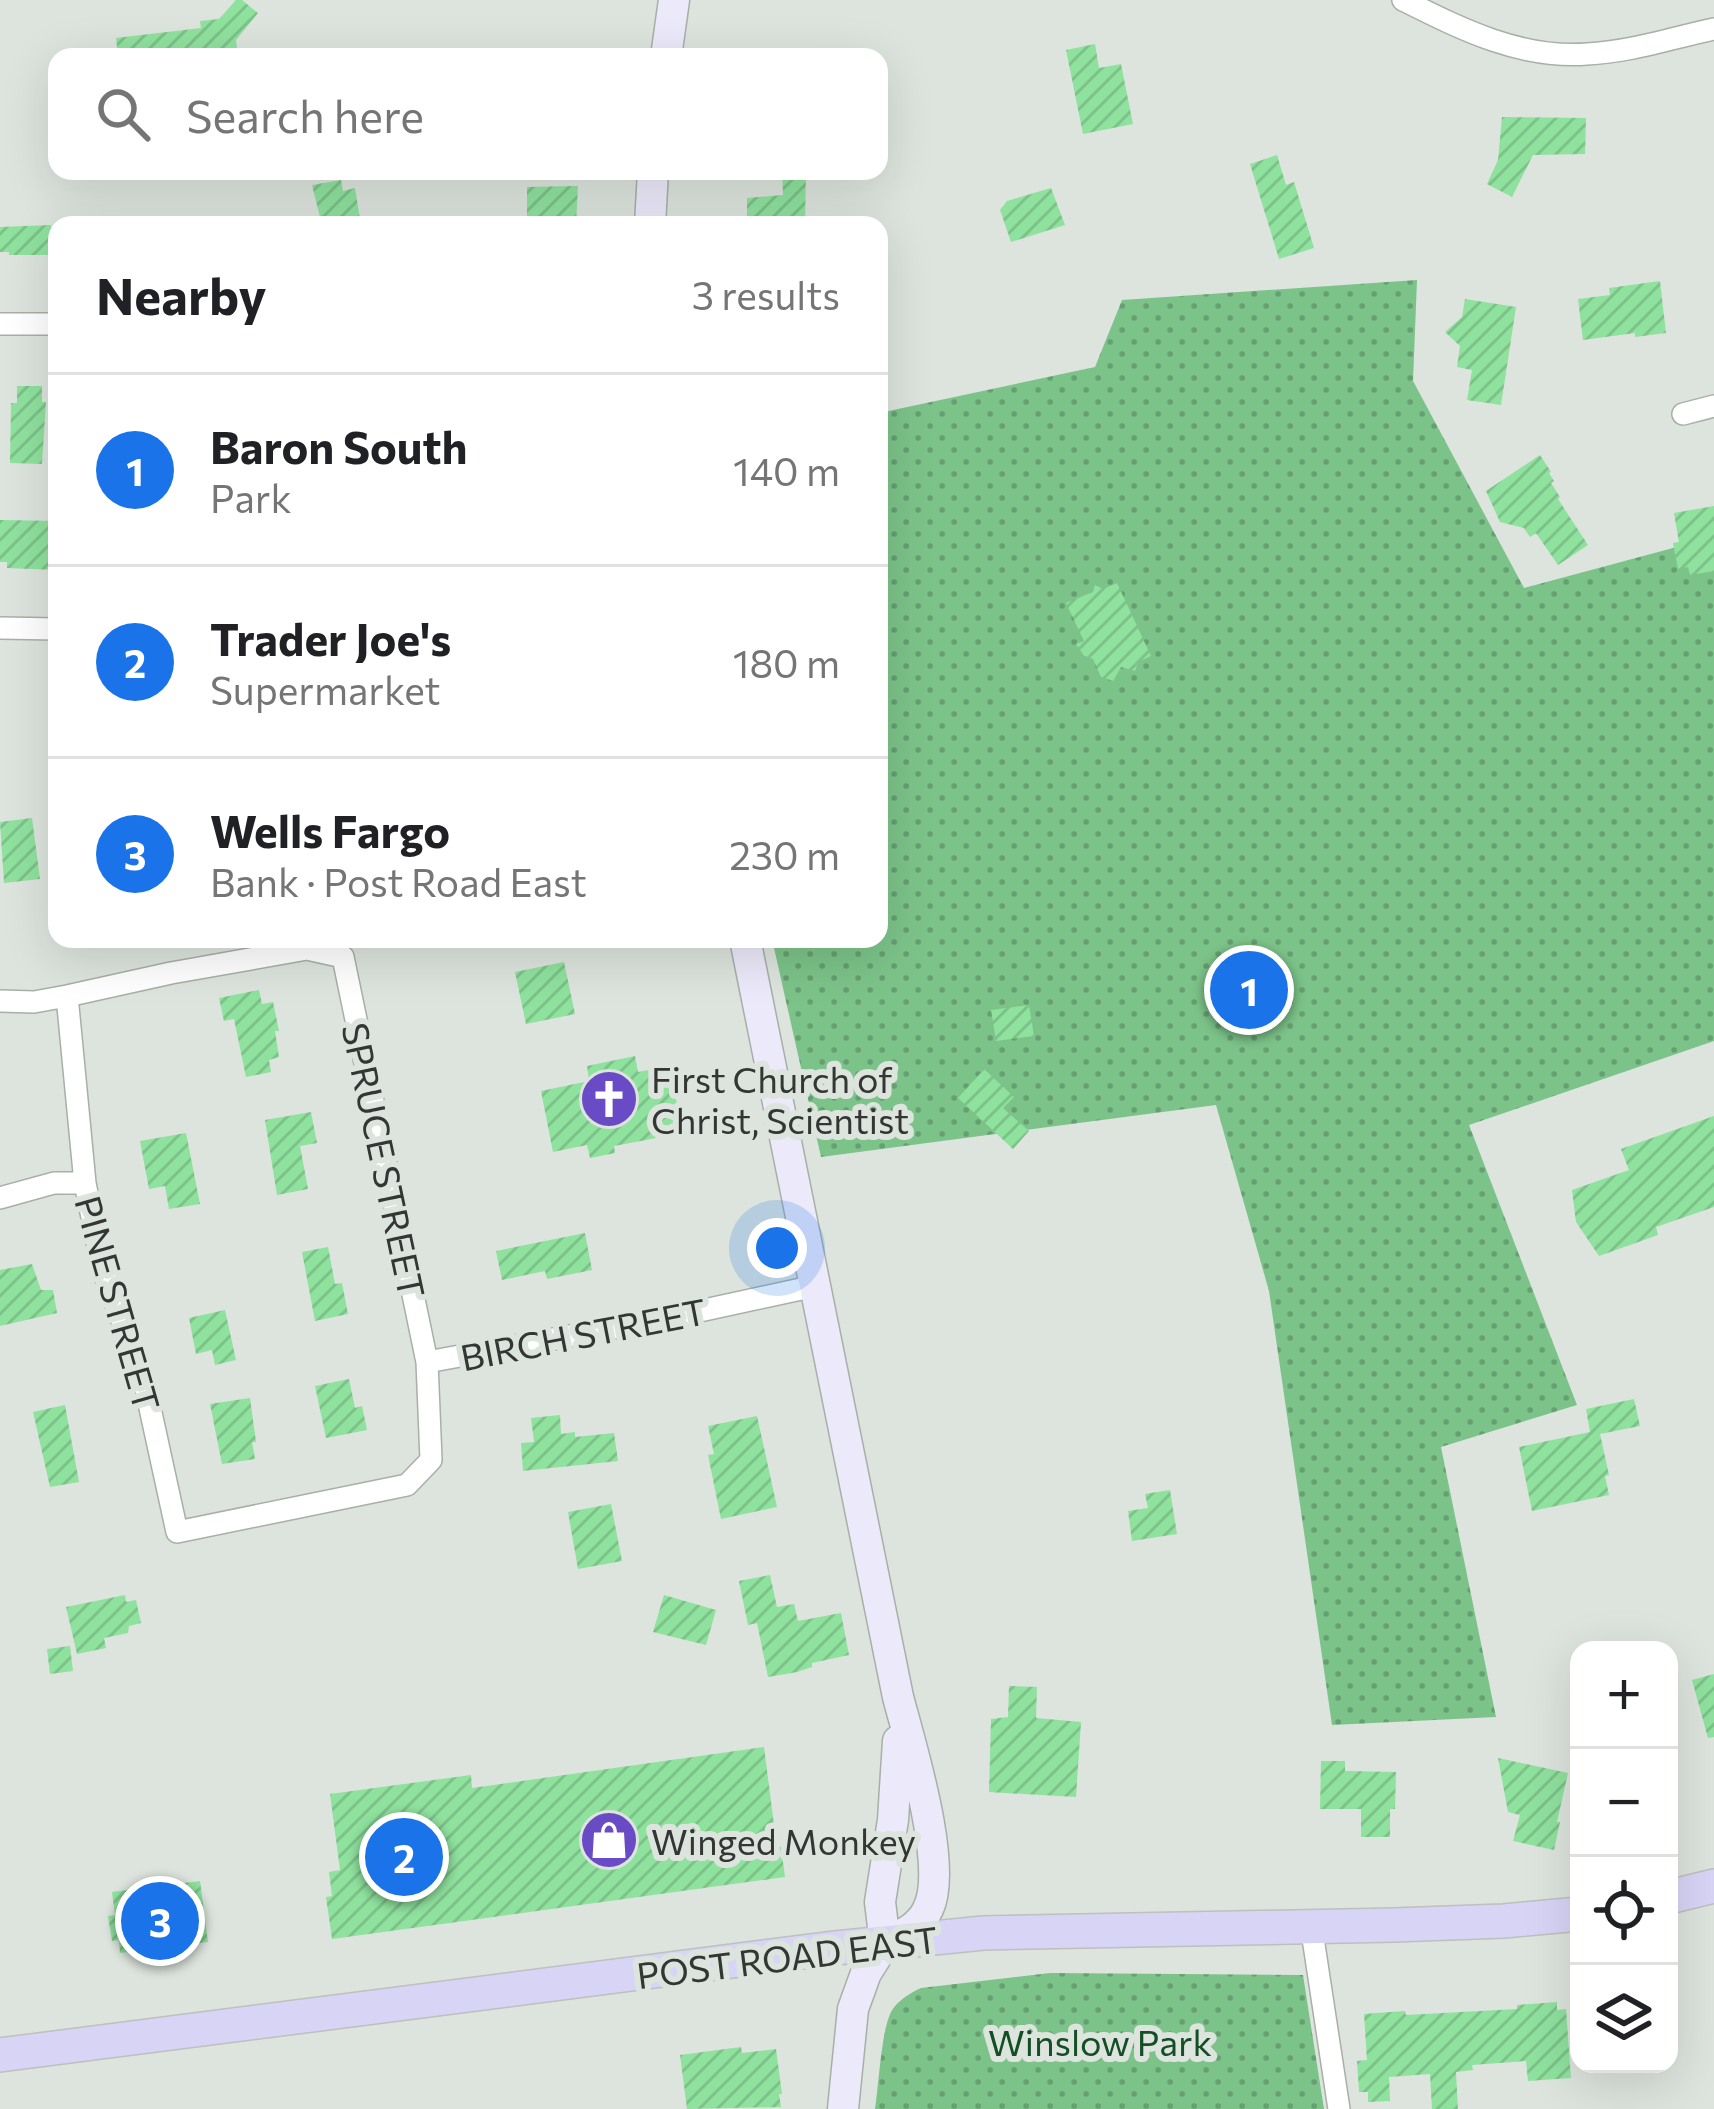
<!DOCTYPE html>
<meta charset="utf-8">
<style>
body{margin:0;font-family:Commissioner,sans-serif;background:#f6f6f6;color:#202124}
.controls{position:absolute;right:36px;bottom:36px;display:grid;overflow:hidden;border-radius:24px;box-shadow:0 12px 48px #0002}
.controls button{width:108px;height:108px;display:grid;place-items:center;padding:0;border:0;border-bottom:3px solid #e0e0e0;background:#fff;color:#202124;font:60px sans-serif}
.you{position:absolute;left:777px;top:1248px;width:42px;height:42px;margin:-30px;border:9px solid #fff;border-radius:50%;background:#1a73e8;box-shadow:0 0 0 18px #1a73e833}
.badge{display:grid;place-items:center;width:78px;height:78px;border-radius:50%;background:#1a73e8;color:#fff;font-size:39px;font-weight:700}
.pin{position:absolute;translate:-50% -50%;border:6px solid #fff;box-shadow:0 3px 12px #0006}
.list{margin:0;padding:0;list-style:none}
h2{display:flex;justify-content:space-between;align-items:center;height:156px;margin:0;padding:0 48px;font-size:51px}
h2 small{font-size:39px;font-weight:400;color:#757577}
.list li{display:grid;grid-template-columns:78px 1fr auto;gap:36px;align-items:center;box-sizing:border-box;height:192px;padding:0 48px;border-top:3px solid #e0e0e0}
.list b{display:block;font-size:45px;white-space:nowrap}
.list p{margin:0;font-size:39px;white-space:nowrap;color:#757577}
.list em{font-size:39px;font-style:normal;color:#757577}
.icon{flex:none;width:66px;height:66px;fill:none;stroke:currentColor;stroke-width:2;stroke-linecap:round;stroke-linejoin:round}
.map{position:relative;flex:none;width:1714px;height:2109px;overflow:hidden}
.search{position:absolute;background:#fff;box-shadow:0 12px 48px #0002;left:48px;top:48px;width:840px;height:132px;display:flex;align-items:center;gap:30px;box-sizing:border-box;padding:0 42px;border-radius:24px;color:#757577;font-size:45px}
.panel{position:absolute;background:#fff;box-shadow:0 12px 48px #0002;left:48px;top:216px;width:840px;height:732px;border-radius:24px}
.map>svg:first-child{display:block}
.park{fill:url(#park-dots)}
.building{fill:url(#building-hatch)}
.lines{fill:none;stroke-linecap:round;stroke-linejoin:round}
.minor-casing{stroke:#a8afa8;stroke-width:24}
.secondary-casing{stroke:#a8afa8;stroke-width:33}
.primary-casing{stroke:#bebfbe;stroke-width:36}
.minor{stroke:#fff;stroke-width:21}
.secondary{stroke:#ece9fa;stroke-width:30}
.primary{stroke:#d8d4f6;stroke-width:33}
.labels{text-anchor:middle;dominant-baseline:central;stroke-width:12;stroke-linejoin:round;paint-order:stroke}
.poi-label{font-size:36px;fill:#333633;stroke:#dce4dd;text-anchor:start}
.street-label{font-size:36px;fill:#333633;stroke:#dce4dd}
.park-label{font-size:36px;fill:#134e24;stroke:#dce4dd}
</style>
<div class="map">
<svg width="1714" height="2109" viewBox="0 0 1714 2109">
<defs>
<pattern id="park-dots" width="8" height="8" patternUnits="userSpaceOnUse" patternTransform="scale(3)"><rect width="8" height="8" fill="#7cc389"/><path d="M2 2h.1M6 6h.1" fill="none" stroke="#669f71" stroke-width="1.8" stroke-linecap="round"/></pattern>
<pattern id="building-hatch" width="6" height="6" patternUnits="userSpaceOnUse" patternTransform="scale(3)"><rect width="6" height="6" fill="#8fe19e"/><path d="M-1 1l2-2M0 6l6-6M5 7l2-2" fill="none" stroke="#7cc289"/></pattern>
</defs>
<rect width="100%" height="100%" fill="#dce4dd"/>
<path class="park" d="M1417 280 1413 381 1524 588 1714 537V1041L1469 1125 1577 1405 1441 1447 1496 1717 1332 1725 1269 1291 1216 1105 821 1157 772 939H879V413L1095 367 1122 300Z
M1050 1973 1303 1975 1324 2109H875C879 2085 881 2032 891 2012 897 2001 910 1993 921 1988Z"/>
<path class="building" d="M236 0H242L258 13 236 40 238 57H118L116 38 201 28 200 21 219 19Z
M1095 44 1099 68 1121 64 1133 124 1083 134 1066 50Z
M1502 117 1586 118 1585 154 1533 155 1512 197 1487 184 1498 160Z
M1277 155 1286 185 1294 182 1314 248 1279 259 1250 164Z
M782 171H806L805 225H747V198L783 195Z
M341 180 343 191 355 188 361 225H322L312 185Z
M578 186 576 225H550V216H527V187Z
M1051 188 1065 225 1011 242 1000 210 1007 201Z
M51 225 52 255H9V252H0V227Z
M1660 281 1666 333 1635 337V333L1583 340 1578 299 1610 295 1609 288Z
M1465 299 1516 307 1501 405 1467 400 1472 370 1457 367 1460 346 1445 332 1462 317Z
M17 386H42V402H46L42 464 10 463 11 403H17Z
M1540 455 1551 472 1549 473 1554 481 1551 483 1560 497 1558 499 1588 545 1558 565 1536 533 1530 537 1524 528 1500 522 1486 491Z
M1714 506V571L1690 575 1688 567 1678 569 1673 543 1679 542 1674 513Z
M0 520 57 521V570L7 568V562H0Z
M1117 583 1151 656 1138 662 1135 671 1121 667 1113 681 1101 677 1093 659 1084 656 1076 644 1084 641 1066 603 1093 592 1095 585 1103 589Z
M32 818 40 879 4 883 0 822Z
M564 962 575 1014 526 1024 515 972Z
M259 990 262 1004 273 1002 279 1031H275L279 1057 269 1060 271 1072 246 1077 234 1019 224 1021 219 998Z
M1029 1005 1034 1036 996 1041 991 1010Z
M635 1056 638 1072 669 1066 683 1133 614 1146 615 1153 590 1158 587 1145 553 1152 541 1091 589 1081 587 1066Z
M984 1069 1014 1097 1003 1108 1029 1131 1013 1149 958 1098Z
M311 1112 317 1143 300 1146 308 1189 277 1195 265 1120Z
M1714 1116V1207L1656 1227 1658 1235 1599 1256 1576 1222 1572 1190 1629 1170 1621 1149Z
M186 1133 200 1204 169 1209 165 1186 149 1189 140 1141Z
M585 1233 592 1270 547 1279 545 1271 502 1280 496 1251Z
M328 1247 335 1284 342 1283 348 1314 315 1321 302 1252Z
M32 1264 41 1290H53L57 1313 0 1326V1270Z
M225 1310 236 1360 215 1365 212 1350 196 1354 189 1318Z
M349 1379 355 1408 362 1406 367 1430 326 1438 315 1386Z
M250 1398 256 1442H252L255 1459 222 1464 210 1404Z
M1634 1399 1640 1426 1600 1434 1609 1475 1605 1476 1609 1495 1532 1511 1519 1447 1590 1432 1586 1409Z
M65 1405 79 1482 50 1487 33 1412Z
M560 1415 561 1434 575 1432V1437L614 1433 618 1461 523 1471 521 1443 534 1442 531 1418Z
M757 1416 777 1507 721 1519 708 1455 714 1454 708 1426Z
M1170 1490 1177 1534 1132 1541 1128 1511 1148 1508 1145 1494Z
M611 1504 622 1561 578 1569 568 1512Z
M770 1575 777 1607 794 1604 798 1621 841 1613 849 1655 812 1663V1667L797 1672 768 1677 757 1623 748 1625 739 1581Z
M125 1595 126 1602 136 1600 141 1623 129 1626 128 1633 104 1638 106 1648 77 1654 66 1607Z
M664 1595 716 1610 706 1645 653 1632Z
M70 1646 73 1671 50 1674 47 1649Z
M1714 1674V1737L1708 1738 1692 1680Z
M1009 1686 1037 1687 1036 1718 1081 1722 1076 1797 989 1792 991 1719 1008 1717Z
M764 1747 777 1848 781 1847 785 1877 332 1939 326 1897 332 1896 329 1872 340 1870 330 1794 471 1775 472 1788Z
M1498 1758 1568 1773 1557 1822H1560L1554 1850 1513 1841 1520 1815 1508 1812Z
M1321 1761H1345V1771L1396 1772 1395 1809H1390V1837H1361V1809H1320Z
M200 1881 208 1942 120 1953 119 1940 112 1941 108 1916 115 1915 112 1892Z
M1557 2002V2010L1566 2009 1571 2078 1528 2081 1526 2061 1472 2065 1473 2070 1456 2072 1458 2109H1432L1430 2074 1389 2077 1390 2101 1368 2102V2092H1359L1357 2061 1367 2060 1364 2014 1405 2011 1406 2015 1517 2009V2005Z
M741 2047 742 2053 776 2049 782 2094H779L781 2107 687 2109 680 2055Z"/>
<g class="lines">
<g class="minor-casing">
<path id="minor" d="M1403 0C1461 29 1520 59 1587 54 1630 52 1672 38 1714 29
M0 324H57
M1683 414 1714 406
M0 628 57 629
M67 996 85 1183 103 1271 143 1376 177 1532 407 1485 431 1460 427 1362 663 1319 815 1286
M0 1001 34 1002 67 996 171 973 307 949 343 957 427 1362
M0 1198 54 1183H85
M1311 1925 1339 2109"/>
</g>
<g class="secondary-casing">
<path id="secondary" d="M666 57 674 0
M650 225 653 171
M745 939 898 1697C910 1743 949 1867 928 1909 920 1927 902 1935 885 1943
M885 1943 880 1902 893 1820 898 1741
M843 2109 853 2009 866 1973 885 1943"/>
</g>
<g class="primary-casing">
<path id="primary" d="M1669 1897 1714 1886
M0 2055 826 1949 983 1933 1394 1925 1504 1921 1579 1914"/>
</g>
<use href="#minor" class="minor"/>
<use href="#secondary" class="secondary"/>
<use href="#primary" class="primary"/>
</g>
<defs>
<g id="church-disc" transform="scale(3)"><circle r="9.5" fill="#694cc5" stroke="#dce4dd"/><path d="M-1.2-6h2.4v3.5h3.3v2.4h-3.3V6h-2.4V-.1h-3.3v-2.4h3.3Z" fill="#fff"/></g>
<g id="shop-disc" transform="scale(3)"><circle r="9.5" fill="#694cc5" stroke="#dce4dd"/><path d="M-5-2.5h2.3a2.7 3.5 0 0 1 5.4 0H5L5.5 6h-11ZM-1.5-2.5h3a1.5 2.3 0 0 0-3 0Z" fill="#fff"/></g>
</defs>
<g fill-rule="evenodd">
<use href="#church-disc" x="609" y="1099"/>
<use href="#shop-disc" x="609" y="1840"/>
</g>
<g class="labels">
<g class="poi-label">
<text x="651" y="1078">First Church of<tspan x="651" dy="41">Christ, Scientist</tspan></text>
<text x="651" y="1840">Winged Monkey</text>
</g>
<g class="street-label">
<text transform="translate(385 1160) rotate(78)">SPRUCE STREET</text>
<text transform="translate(119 1303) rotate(74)">PINE STREET</text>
<text transform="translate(583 1333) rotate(-11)">BIRCH STREET</text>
<text transform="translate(787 1956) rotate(-7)">POST ROAD EAST</text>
</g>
<g class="park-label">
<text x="1100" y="2041">Winslow Park</text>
</g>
</g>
</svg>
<div class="controls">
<button>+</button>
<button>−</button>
<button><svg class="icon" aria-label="locate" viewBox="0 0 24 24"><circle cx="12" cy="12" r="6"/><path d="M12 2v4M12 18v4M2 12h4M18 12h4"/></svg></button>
<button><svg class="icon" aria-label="layers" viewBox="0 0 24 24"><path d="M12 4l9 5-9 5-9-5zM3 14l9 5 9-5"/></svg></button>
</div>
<div class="you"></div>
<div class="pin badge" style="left:1249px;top:990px">1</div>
<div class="pin badge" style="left:404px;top:1857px">2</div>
<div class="pin badge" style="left:160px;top:1921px">3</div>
<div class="search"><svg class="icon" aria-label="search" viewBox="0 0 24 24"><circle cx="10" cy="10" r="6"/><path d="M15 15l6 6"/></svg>Search here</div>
<section class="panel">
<h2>Nearby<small>3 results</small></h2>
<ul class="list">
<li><span class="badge">1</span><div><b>Baron South</b><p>Park</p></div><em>140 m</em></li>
<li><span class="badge">2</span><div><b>Trader Joe's</b><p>Supermarket</p></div><em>180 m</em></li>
<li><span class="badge">3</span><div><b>Wells Fargo</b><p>Bank · Post Road East</p></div><em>230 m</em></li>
</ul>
</section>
</div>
